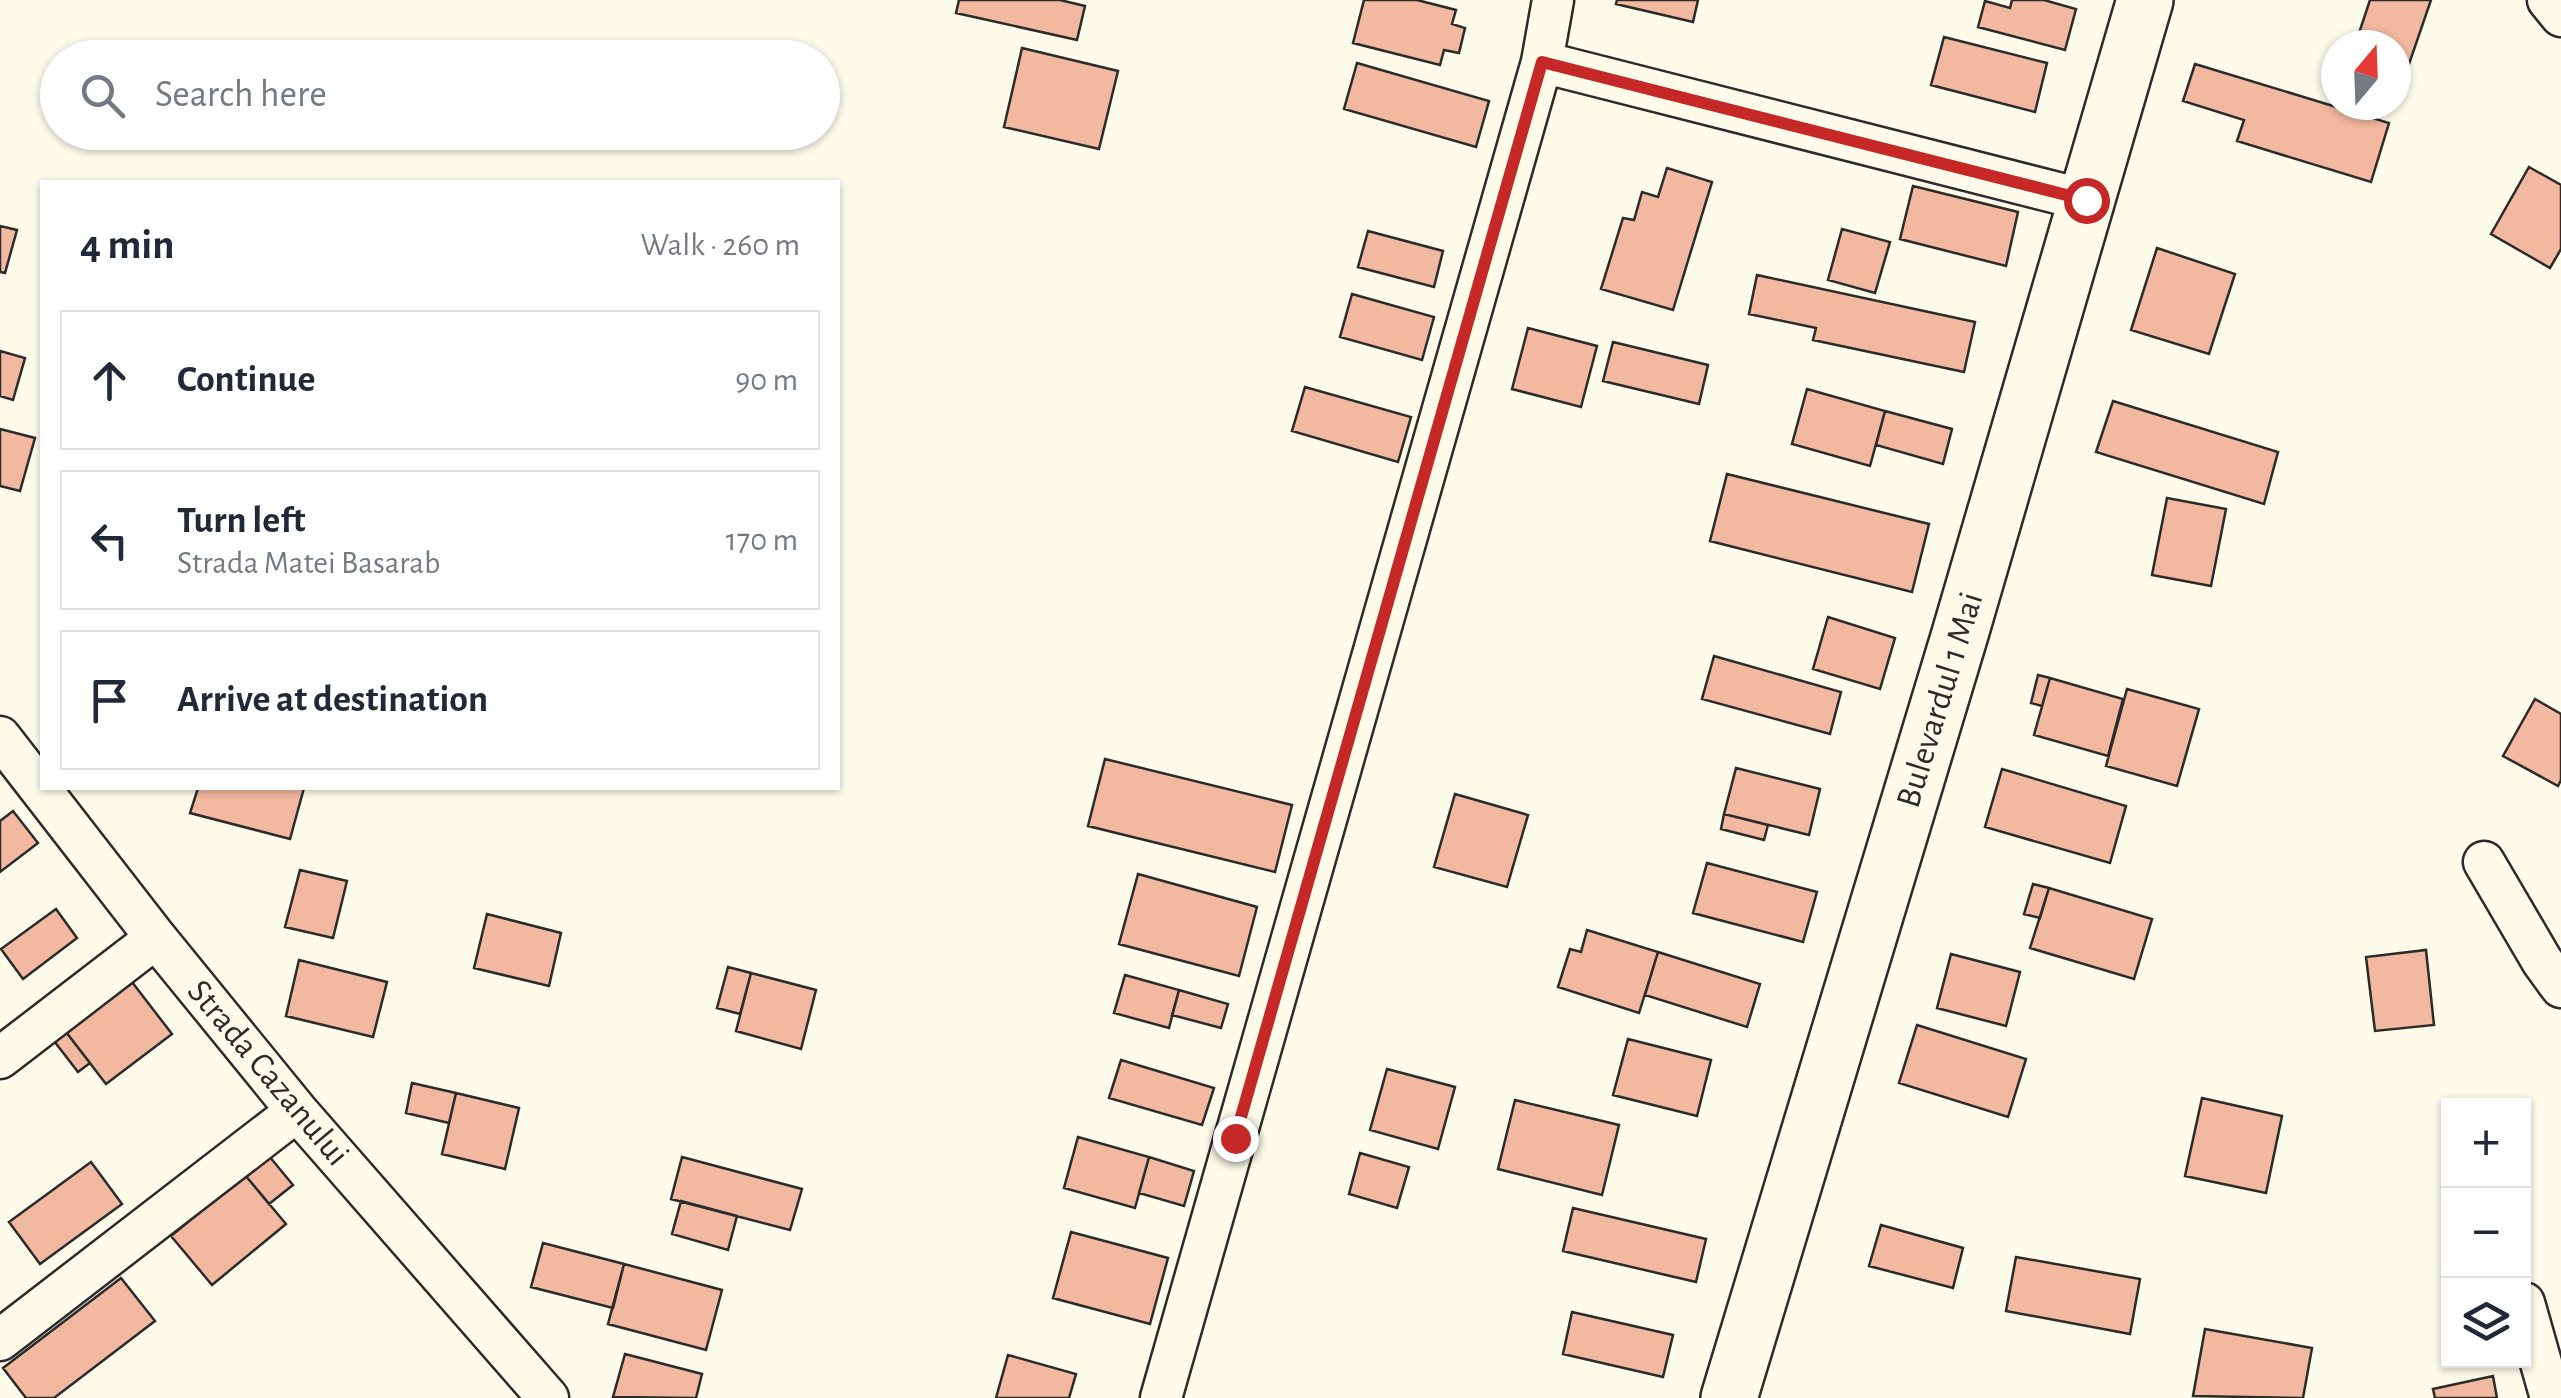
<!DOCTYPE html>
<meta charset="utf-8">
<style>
body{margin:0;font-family:"Alegreya Sans",sans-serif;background:#f6f6f7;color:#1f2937}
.controls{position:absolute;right:30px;bottom:30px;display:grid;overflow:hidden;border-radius:0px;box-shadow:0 2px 8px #0004}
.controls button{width:90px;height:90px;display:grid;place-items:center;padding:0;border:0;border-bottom:2px solid #e0e1e3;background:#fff;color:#1f2937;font:50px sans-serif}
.compass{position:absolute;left:2321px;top:30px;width:90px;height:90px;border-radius:50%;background:#fff;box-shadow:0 2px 8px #0004;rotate:19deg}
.stop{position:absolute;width:30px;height:30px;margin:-22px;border:8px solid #c62828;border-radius:50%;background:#fff}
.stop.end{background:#c62828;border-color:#fff;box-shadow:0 2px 10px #0008}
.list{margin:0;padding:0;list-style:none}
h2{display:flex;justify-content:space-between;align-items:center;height:130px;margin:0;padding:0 40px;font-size:42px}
h2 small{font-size:32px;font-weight:400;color:#747a83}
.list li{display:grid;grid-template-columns:65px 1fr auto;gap:30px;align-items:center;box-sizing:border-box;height:140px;margin:0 20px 20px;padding:0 20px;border:2px solid #e0e1e3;border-radius:0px}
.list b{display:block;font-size:38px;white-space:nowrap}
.list p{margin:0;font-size:32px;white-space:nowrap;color:#747a83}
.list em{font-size:32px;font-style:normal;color:#747a83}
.icon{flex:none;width:55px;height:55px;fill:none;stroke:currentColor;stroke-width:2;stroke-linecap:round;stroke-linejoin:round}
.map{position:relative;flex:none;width:2561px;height:1398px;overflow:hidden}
.search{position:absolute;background:#fff;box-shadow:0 2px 8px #0004;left:40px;top:40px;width:800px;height:110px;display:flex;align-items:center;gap:25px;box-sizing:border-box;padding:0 35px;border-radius:55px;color:#747a83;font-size:38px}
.panel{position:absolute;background:#fff;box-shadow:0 2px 8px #0004;left:40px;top:180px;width:800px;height:610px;border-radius:0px}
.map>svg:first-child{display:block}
.building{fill:#f2b8a0;stroke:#2b2b2b;stroke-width:2.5}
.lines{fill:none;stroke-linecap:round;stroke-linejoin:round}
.street-casing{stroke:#2b2b2b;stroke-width:45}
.secondary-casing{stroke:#2b2b2b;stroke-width:60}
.street{stroke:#fdfbea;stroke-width:40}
.secondary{stroke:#fdfbea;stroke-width:55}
.route{stroke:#c62828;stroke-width:12}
.labels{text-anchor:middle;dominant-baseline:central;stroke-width:8;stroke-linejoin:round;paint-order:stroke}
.street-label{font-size:35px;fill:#2b2b2b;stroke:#fdfbea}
</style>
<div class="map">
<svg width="2561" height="1398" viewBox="0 0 2561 1398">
<rect width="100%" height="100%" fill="#fdfbea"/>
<path class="building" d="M959 0H1060L1085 6 1077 40 956 13Z
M1364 0H1417L1456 10 1452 24 1465 28 1459 53 1444 50 1440 65 1353 43Z
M1617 0H1698L1693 22 1616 4Z
M2012 0H2044L2076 9 2065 50 1978 27 1985 1 2010 8Z
M2370 0H2431L2398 96 2396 45H2355Z
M1944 37 2047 63 2035 112 1931 85Z
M1022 48 1118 71 1099 149 1004 127Z
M1357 63 1489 101 1476 147 1344 109Z
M2195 64 2389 123 2371 182 2237 141 2244 120 2183 101Z
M2529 167 2561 185V249L2550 268 2491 234Z
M1667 168 1712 182 1673 310 1601 289 1623 218 1634 220 1642 192 1658 197Z
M1913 186 2018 212 2006 266 1900 239Z
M0 226 17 230 5 273 0 272Z
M1842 229 1890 242 1875 293 1828 280Z
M1368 231 1443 251 1434 287 1358 267Z
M2157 248 2235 274 2209 354 2131 330Z
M1757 275 1975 322 1964 372 1813 340 1816 328 1749 314Z
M1352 294 1434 317 1422 360 1340 337Z
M1528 328 1597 346 1581 407 1512 389Z
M1613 342 1708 365 1699 404 1603 381Z
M0 351 25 358 13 400 0 396Z
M1305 387 1411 417 1398 462 1292 431Z
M1807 389 1885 411 1870 466 1792 444Z
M2113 401 2278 452 2264 504 2096 452Z
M1885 411 1952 429 1943 464 1876 445Z
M0 429 35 438 20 491 0 486Z
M1727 474 1929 524 1912 592 1710 541Z
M2167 498 2226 509 2211 586 2152 575Z
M1828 617 1895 638 1880 689 1813 669Z
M1714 656 1841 692 1830 734 1702 699Z
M2038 675 2050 678 2042 706 2031 703Z
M2050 678 2123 699 2108 756 2034 735Z
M2127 689 2199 709 2177 786 2106 766Z
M2535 699 2561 714V780L2558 786 2503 756Z
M1105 759 1292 805 1275 872 1088 826Z
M1736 768 1820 789 1809 835 1724 814Z
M2002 769 2126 806 2110 863 1985 827Z
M198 788H304L290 839 190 813Z
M1455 794 1528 815 1507 887 1434 867Z
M13 811 38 843 0 872V821Z
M1724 814 1768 825 1764 840 1721 829Z
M1707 863 1817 892 1803 942 1693 913Z
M300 870 347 881 333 938 285 927Z
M1138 874 1257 907 1239 976 1119 944Z
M2033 884 2049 888 2040 918 2024 914Z
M2049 888 2152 919 2134 979 2030 948Z
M56 909 77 938 23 979 1 949Z
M487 914 561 933 549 986 474 968Z
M1587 930 1658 952 1639 1013 1558 987 1570 949 1581 952Z
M2426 950 2434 1025 2375 1031 2366 957Z
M1658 952 1760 984 1747 1027 1645 995Z
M1951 954 2020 972 2006 1026 1937 1008Z
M299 960 387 982 373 1037 286 1016Z
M728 967 751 973 740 1014 717 1008Z
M751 973 816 990 801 1049 736 1031Z
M1125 975 1179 990 1169 1028 1114 1013Z
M132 982 172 1034 106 1084 66 1032Z
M1179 990 1228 1004 1221 1028 1172 1015Z
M1917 1025 2026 1059 2008 1117 1899 1083Z
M66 1032 90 1063 78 1072 54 1041Z
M1628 1039 1711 1060 1697 1116 1613 1095Z
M1121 1060 1214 1088 1202 1125 1109 1098Z
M1387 1069 1455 1087 1438 1149 1370 1130Z
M412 1083 456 1093 449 1123 406 1113Z
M456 1093 519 1108 505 1169 442 1154Z
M2202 1098 2282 1116 2266 1193 2185 1176Z
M1515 1100 1619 1125 1602 1195 1498 1169Z
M1078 1137 1149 1157 1135 1208 1064 1188Z
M1360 1153 1409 1167 1397 1208 1349 1194Z
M269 1156 293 1185 269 1204 245 1175Z
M682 1157 802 1189 790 1230 671 1199Z
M1149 1157 1194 1171 1184 1206 1139 1193Z
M91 1162 122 1204 40 1264 9 1222Z
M245 1175 286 1224 212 1285 171 1236Z
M681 1201 737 1216 728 1250 672 1234Z
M1573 1208 1706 1239 1696 1282 1563 1251Z
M1881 1225 1963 1248 1953 1288 1869 1266Z
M1071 1232 1168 1258 1150 1324 1053 1298Z
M543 1243 624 1264 613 1308 531 1287Z
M2016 1257 2140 1279 2130 1334 2006 1311Z
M624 1264 722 1290 706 1350 608 1324Z
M121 1278 155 1321 54 1398H26L3 1368Z
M1572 1312 1673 1335 1663 1377 1563 1354Z
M2205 1329 2312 1348 2303 1398 2193 1396Z
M625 1354 702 1374 696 1398 613 1397Z
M1008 1355 1076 1374 1069 1398H996Z
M2493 1376 2497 1398H2435L2433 1389Z"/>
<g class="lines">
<g class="street-casing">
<path id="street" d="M2548 0 2561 16
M1542 62 2085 200
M0 737 156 938 297 1111 548 1398
M2484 862 2542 961 2561 987
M0 1058 156 938
M2524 1303 2551 1398
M0 1340 297 1111
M1161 1398 1542 62 1553 0"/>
</g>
<g class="secondary-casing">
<path id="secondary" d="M1729 1398 1960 634 2145 0"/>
</g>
<use href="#street" class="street"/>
<use href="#secondary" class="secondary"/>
</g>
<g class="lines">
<path class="route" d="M1235 1138 1542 62 2086 200"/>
</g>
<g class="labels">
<g class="street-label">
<text transform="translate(1940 700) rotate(-73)">Bulevardul 1 Mai</text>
<text transform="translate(268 1073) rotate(50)">Strada Cazanului</text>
</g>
</g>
</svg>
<div class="controls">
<button>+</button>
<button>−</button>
<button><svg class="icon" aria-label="layers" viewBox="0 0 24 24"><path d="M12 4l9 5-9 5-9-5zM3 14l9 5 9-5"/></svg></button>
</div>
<svg class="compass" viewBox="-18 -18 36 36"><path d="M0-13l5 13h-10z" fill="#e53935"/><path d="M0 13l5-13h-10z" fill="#747a83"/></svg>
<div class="stop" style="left:2086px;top:200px"></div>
<div class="stop end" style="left:1235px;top:1138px"></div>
<div class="search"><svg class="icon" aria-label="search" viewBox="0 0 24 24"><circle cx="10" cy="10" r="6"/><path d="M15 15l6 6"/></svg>Search here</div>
<section class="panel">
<h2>4 min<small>Walk · 260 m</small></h2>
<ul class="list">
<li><svg class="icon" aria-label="ahead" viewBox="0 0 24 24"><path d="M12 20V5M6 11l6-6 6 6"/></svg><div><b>Continue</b></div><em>90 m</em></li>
<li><svg class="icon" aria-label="left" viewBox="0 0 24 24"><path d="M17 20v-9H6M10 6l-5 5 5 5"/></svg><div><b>Turn left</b><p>Strada Matei Basarab</p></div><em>170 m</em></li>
<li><svg class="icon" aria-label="arrive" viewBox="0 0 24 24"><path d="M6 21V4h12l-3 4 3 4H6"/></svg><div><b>Arrive at destination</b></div></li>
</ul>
</section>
</div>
